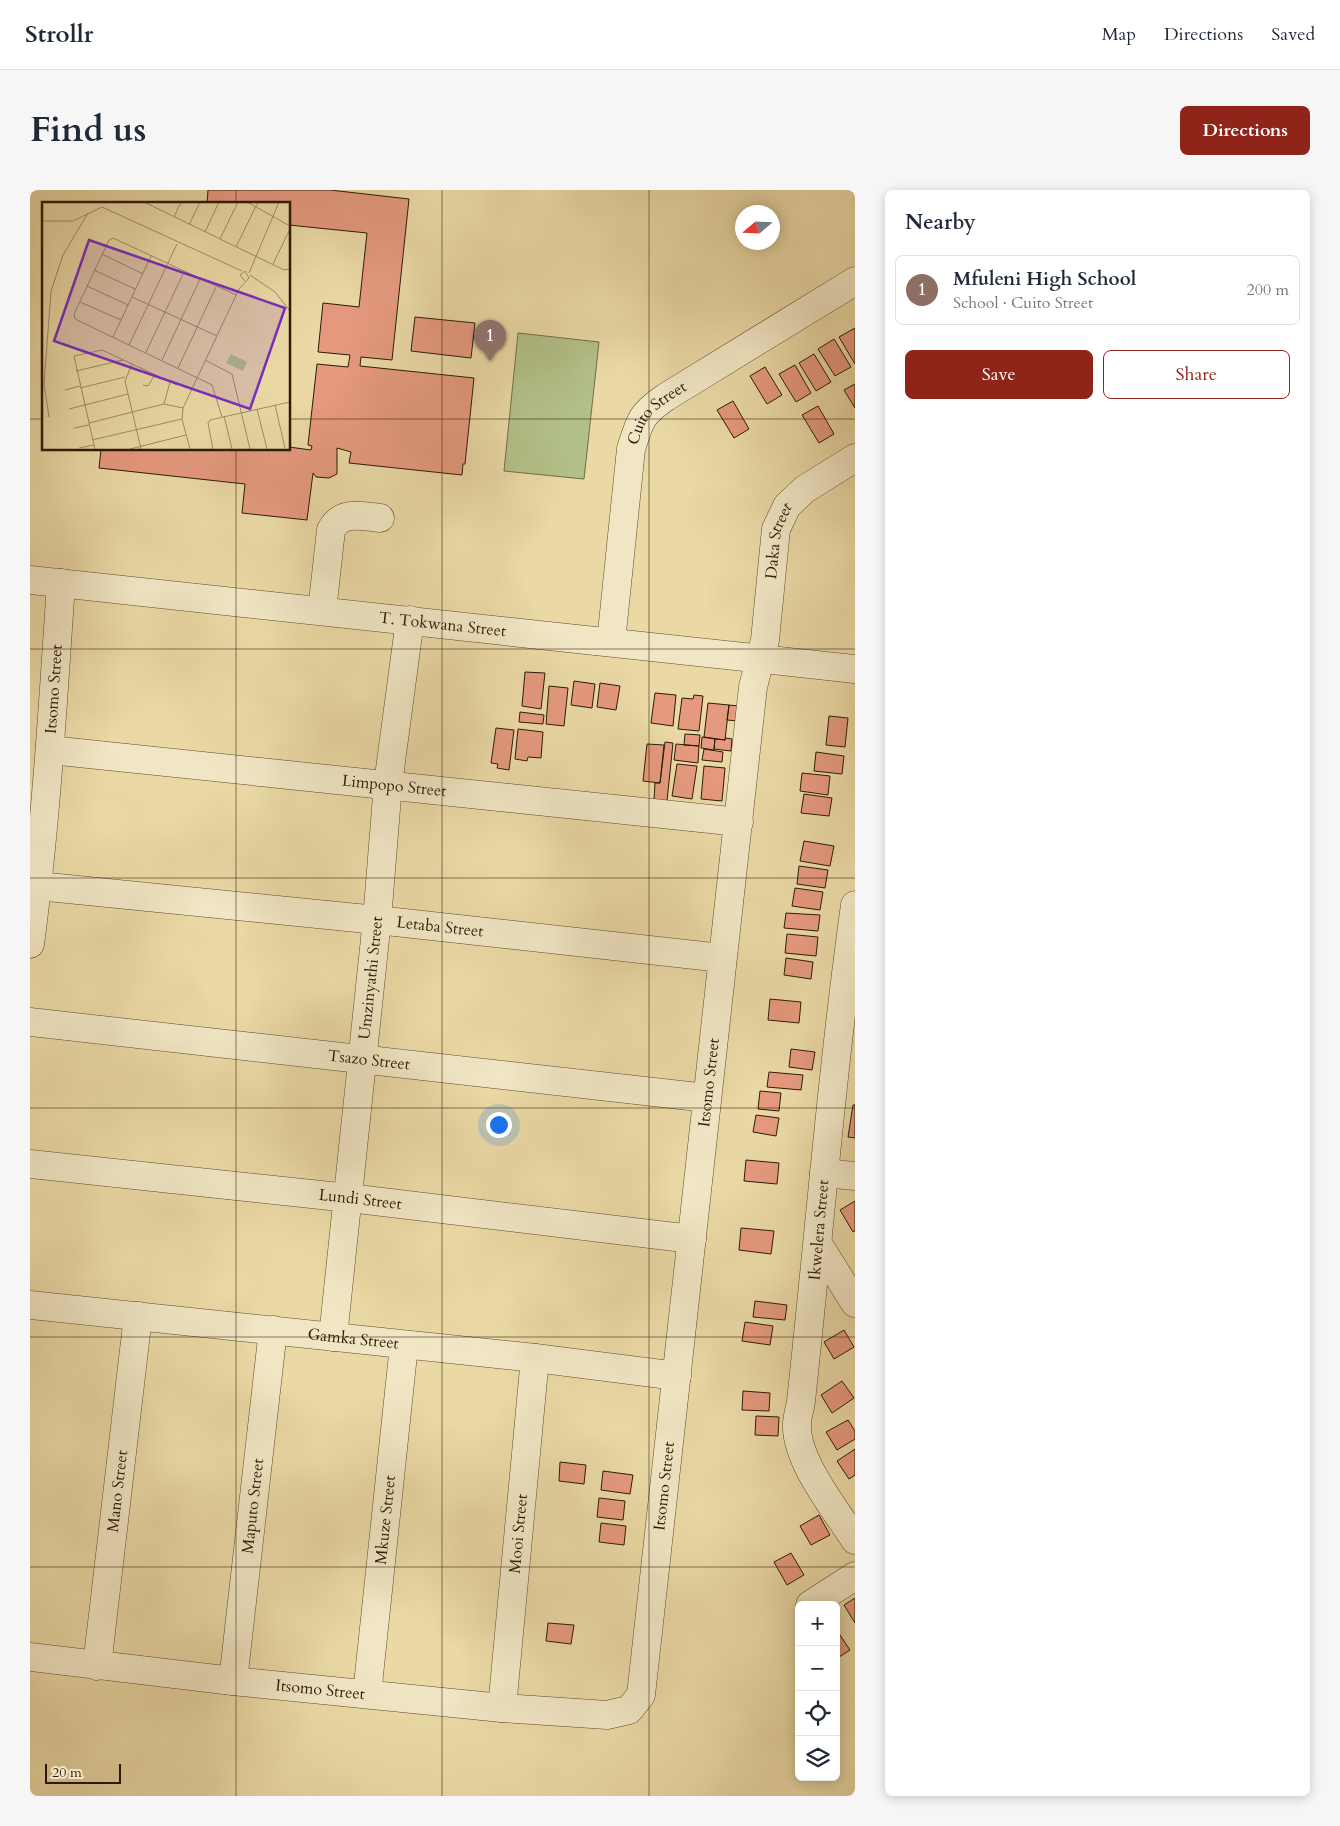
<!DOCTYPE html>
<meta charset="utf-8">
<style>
body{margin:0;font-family:Cardo,serif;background:#f6f6f7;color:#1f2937}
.controls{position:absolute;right:15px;bottom:15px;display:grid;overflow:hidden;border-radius:8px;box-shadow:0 2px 12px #0003}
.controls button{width:45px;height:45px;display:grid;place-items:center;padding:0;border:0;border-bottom:1px solid #e0e1e3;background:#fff;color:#1f2937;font:25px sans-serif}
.compass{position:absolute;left:705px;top:15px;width:45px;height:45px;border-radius:50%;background:#fff;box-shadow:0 2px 12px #0003;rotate:251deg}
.scale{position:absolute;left:15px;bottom:12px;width:76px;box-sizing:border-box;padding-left:5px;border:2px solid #2d1a08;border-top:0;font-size:14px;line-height:18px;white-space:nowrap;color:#2d1a08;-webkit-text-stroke:4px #f1e6c4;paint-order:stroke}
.you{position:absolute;left:468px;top:934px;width:18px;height:18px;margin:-12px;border:4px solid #fff;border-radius:50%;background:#1a73e8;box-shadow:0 0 0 8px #1a73e833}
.badge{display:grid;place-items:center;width:32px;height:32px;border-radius:50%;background:#8f2418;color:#fff;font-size:16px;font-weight:700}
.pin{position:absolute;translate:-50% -41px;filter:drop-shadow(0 1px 2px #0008)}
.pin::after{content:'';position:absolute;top:26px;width:18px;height:15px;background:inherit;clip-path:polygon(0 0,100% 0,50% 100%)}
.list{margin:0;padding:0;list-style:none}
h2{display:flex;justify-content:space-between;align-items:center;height:65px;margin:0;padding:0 20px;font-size:21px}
h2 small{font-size:16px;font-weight:400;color:#747a83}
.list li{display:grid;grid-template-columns:32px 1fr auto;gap:15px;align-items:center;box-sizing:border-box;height:70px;margin:0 10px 10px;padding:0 10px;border:1px solid #e0e1e3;border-radius:8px}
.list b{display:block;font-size:19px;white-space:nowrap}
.list p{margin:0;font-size:16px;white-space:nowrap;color:#747a83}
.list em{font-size:16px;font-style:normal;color:#747a83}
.actions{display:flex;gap:10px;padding:15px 20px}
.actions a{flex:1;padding:11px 0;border:1px solid #8f2418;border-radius:8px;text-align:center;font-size:18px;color:#8f2418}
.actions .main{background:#8f2418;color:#fff}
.icon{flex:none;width:28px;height:28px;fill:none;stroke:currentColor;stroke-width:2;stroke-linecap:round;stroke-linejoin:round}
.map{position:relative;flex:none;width:825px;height:1606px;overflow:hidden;border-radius:8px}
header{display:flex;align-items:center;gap:30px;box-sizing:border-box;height:70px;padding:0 25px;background:#fff;border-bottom:1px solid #e0e1e3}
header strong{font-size:24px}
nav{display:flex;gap:28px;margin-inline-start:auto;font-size:18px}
.intro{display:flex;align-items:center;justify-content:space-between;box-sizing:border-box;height:120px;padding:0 30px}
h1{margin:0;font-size:35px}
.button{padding:12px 22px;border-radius:8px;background:#8f2418;color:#fff;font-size:18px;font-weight:700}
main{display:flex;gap:30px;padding:0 30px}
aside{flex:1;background:#fff;border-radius:8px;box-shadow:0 2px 12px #0003}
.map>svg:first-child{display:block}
.green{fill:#b3c089;stroke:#706d48}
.building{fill:#e5997e;stroke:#2d1a08}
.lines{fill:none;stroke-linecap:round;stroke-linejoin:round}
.minor-casing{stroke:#5c4a2f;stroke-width:29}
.minor{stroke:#f1e6c4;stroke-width:28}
.grid{fill:none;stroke:#2d1a08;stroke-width:1;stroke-opacity:0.55}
.labels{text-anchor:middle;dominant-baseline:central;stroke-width:4.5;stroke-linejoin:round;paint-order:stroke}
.street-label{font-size:16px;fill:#2d1a08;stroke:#f1e6c4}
.inset-road{fill:none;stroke:#9e8d66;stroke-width:1}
.view{fill:#7b2cbf;fill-opacity:0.15;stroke:#7b2cbf;stroke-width:2.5}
.inset-edge{fill:none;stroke:#2d1a08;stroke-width:2.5}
</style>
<header>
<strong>Strollr</strong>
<nav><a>Map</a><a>Directions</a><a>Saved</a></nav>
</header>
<div class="intro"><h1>Find us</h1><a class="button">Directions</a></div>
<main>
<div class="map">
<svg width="825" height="1606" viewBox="0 0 825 1606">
<rect width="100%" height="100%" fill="#ead9a5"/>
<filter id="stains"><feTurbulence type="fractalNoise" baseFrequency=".004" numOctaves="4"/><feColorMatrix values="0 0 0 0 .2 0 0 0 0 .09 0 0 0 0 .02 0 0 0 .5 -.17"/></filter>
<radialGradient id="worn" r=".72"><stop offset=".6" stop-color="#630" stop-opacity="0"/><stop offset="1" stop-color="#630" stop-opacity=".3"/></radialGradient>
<path class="green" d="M488 143 569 152 554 289 474 281Z"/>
<path class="building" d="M178 0H300L379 9 362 170 331 167 330 176 444 188 435 274H433L432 285 319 273 321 262 307 258V284L299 288 286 287 283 283 277 330 212 323 215 294 69 278 71 259H259V257L281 260 282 256 278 255 287 174 318 177 320 165 288 162 293 113 329 117 337 43 259 35V14H177Z
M385 127 445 133 441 168 381 161Z
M825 138V174L809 147Z
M804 149 821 177 805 186 788 159Z
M784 164 801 192 786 201 769 173Z
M765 175 781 203 766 212 749 184Z
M735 177 752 205 737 214 720 186Z
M825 194V218L814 200Z
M703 211 719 239 704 248 687 220Z
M788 216 804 244 789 253 772 225Z
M495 482 515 483 511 519 492 516Z
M544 491 565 494 562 518 541 515Z
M570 493 590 496 586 520 567 517Z
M519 496 538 498 534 536 516 534Z
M625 503 646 505 643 536 621 533Z
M664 505 673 506 669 541 648 539 652 508 663 509Z
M678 513 699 515 695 550 674 547Z
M699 515 709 516 708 531 697 530Z
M490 522 514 525 513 534 489 532Z
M799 526 818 528 815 557 796 555Z
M466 538 484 540 479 580 467 578 468 574 461 573Z
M488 539 513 542 511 568 498 567 497 571 485 569Z
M655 544 670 545 669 556 654 555Z
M672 547 685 549 684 560 671 558Z
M696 548 702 549 701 561 684 559 685 549 695 550Z
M635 552 643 553 637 611 624 610 625 593H630Z
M617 554 634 555 630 593 613 591Z
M646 554 669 556 668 573 644 570Z
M674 559 693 562 692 572 672 570Z
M786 562 814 566 812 584 784 581Z
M647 574 667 576 662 609 642 606Z
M674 576 695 578 692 611 671 609Z
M772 583 800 586 798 605 770 601Z
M774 604 802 608 799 626 771 623Z
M774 651 804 656 800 676 770 671Z
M769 676 798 680 795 698 767 694Z
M765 698 793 702 790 720 762 716Z
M756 723 790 725 788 741 754 738Z
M757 744 788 747 786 766 755 763Z
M756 768 783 772 781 789 754 785Z
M740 809 771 812 769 833 738 830Z
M761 859 785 862 782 880 759 877Z
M739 882 773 885 771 900 737 897Z
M730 901 751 903 749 921 728 919Z
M823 915H825V948L818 947Z
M726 925 749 928 746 946 723 942Z
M716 970 749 973 747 994 714 991Z
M825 1011V1041L823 1042 810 1020Z
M711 1038 744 1041 741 1064 709 1060Z
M725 1111 757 1115 755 1130 723 1127Z
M715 1132 743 1136 740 1155 712 1151Z
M814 1140 824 1157 804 1169 794 1152Z
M812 1191 824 1208 802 1223 791 1205Z
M713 1201 740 1203 739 1221 712 1220Z
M726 1226 749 1227 748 1246 725 1245Z
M818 1230 825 1241V1249L807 1260 796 1242Z
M825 1259V1285L819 1289 807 1271Z
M530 1272 556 1275 554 1294 529 1291Z
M573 1281 603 1285 600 1304 571 1300Z
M569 1308 595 1311 593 1330 567 1327Z
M789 1325 800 1345 781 1355 770 1336Z
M571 1333 596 1336 594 1355 569 1352Z
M761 1363 774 1385 757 1395 744 1372Z
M825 1408V1433L814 1415Z
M518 1433 544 1435 541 1454 516 1451Z
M806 1439 820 1460 806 1469Z"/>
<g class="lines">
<g class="minor-casing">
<g id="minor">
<path id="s1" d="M0 390 825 479"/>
<path d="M292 421 301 340C312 320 330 326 350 328"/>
<path id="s2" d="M581 452 601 259C610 230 611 224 636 207L825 91"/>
<path id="s3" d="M20 560 709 632"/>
<path id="s4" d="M8 696 347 730 692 768"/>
<path d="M825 715C802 880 789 1046 771 1211 770 1219 767 1227 767 1234 765 1270 806 1320 825 1350"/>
<path id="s5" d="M0 754C16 634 23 513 31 393"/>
<path id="s6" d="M0 832 677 908"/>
<path id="s7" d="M0 974 319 1008 662 1049"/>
<path d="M794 983 825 986"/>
<path d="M788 1054 825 1113"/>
<path id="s8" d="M0 1115 505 1168 647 1186"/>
<path id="s9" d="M303 1147 347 730 358 594 380 430"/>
<path d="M780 1415 825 1386"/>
<path id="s10" d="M0 1467 203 1491 472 1518 577 1525 599 1520 611 1505 723 497 735 450 746 339 757 316 775 299 825 268"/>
<path id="s11" d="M67 1476 108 1126"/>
<path id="s12" d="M203 1491 243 1140"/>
<path id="s13" d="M337 1504 374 1155"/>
<path id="s14" d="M472 1518 505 1168"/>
</g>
</g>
<use href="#minor" class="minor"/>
</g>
<path class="grid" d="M206 0V14M412 0V1606M619 0V1606M0 229H14M259 229H825M206 259V1606M0 459H825M0 688H825M0 918H825M0 1147H825M0 1377H825"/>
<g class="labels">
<g class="street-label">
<text stroke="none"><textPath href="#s2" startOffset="240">Cuito Street</textPath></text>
<text stroke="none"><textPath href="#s10" startOffset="1785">Daka Street</textPath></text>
<text stroke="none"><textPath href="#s1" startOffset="415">T. Tokwana Street</textPath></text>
<text stroke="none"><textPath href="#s5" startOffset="256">Itsomo Street</textPath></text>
<text stroke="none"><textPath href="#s3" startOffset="346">Limpopo Street</textPath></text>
<text stroke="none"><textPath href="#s4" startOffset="404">Letaba Street</textPath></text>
<text stroke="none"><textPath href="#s9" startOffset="361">Umzinyathi Street</textPath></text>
<text stroke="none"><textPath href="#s6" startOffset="341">Tsazo Street</textPath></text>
<text stroke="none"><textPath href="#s10" startOffset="1238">Itsomo Street</textPath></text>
<text stroke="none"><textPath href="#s7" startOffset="332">Lundi Street</textPath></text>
<text transform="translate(789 1040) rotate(-85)">Ikwelera Street</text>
<text stroke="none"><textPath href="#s8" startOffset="325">Gamka Street</textPath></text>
<text stroke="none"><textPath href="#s10" startOffset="832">Itsomo Street</textPath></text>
<text stroke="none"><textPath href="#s11" startOffset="176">Mano Street</textPath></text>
<text stroke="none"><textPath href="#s12" startOffset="176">Maputo Street</textPath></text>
<text stroke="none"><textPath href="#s13" startOffset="175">Mkuze Street</textPath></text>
<text stroke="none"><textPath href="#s14" startOffset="175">Mooi Street</textPath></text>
<text stroke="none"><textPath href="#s10" startOffset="292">Itsomo Street</textPath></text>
</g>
</g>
<g transform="translate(12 12)">
<rect width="248" height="248" fill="#ead9a5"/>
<path d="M189 152 205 160 201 169 184 161Z" fill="#b3c089"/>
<path class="inset-road" d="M102 0 242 68 248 67M205 0 248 24M60 5 200 69M132 15 139 0M0 19H31L60 5M147 23 158 0M163 30 177 0M178 37 196 0M194 45 216 0M60 52 101 72M231 62 248 27M52 68 93 87M207 71 237 0M208 73 233 90 248 109M45 84 86 103M90 95 175 134M38 100 79 118M71 135 109 54M87 143 135 42M104 150 142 70M120 158 158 77M163 158 190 172 208 247M90 162 83 179 99 247M136 166 174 85M34 169 81 158M101 183 106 184 113 172M38 186 83 175M23 188 38 184M122 202 128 180M233 203 243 246M27 207 86 192M215 207 225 247M182 214 190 247M7 215 2 182 9 89 21 53 46 11M180 215 170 183 33 117 32 112 67 38 71 36 194 93M47 221 122 202 141 206M32 226 47 223M50 238 140 217M37 246 52 243M53 247 32 154 60 148 135 183M88 247 144 233M148 247 140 217 141 206 197 87 207 76 203 69 198 73 203 79M171 247 166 221 168 218 248 200"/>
<path class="view" d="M47 38 243 106 208 207 12 139Z"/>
<rect width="248" height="248" class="inset-edge"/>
</g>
<rect width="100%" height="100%" filter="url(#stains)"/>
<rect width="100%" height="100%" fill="url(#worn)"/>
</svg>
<div class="controls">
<button>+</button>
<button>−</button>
<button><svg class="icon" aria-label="locate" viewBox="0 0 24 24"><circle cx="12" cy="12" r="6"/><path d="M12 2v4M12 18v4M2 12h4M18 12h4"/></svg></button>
<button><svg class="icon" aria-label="layers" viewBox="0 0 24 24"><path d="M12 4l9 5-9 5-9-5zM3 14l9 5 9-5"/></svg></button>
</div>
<svg class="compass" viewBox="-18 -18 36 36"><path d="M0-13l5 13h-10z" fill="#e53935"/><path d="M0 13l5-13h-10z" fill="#747a83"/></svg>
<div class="scale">20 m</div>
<div class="you"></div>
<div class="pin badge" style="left:460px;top:171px;background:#8d6e63">1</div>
</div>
<aside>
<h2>Nearby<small></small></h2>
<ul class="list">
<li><span class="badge" style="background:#8d6e63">1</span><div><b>Mfuleni High School</b><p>School · Cuito Street</p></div><em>200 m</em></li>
</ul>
<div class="actions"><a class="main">Save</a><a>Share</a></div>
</aside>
</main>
